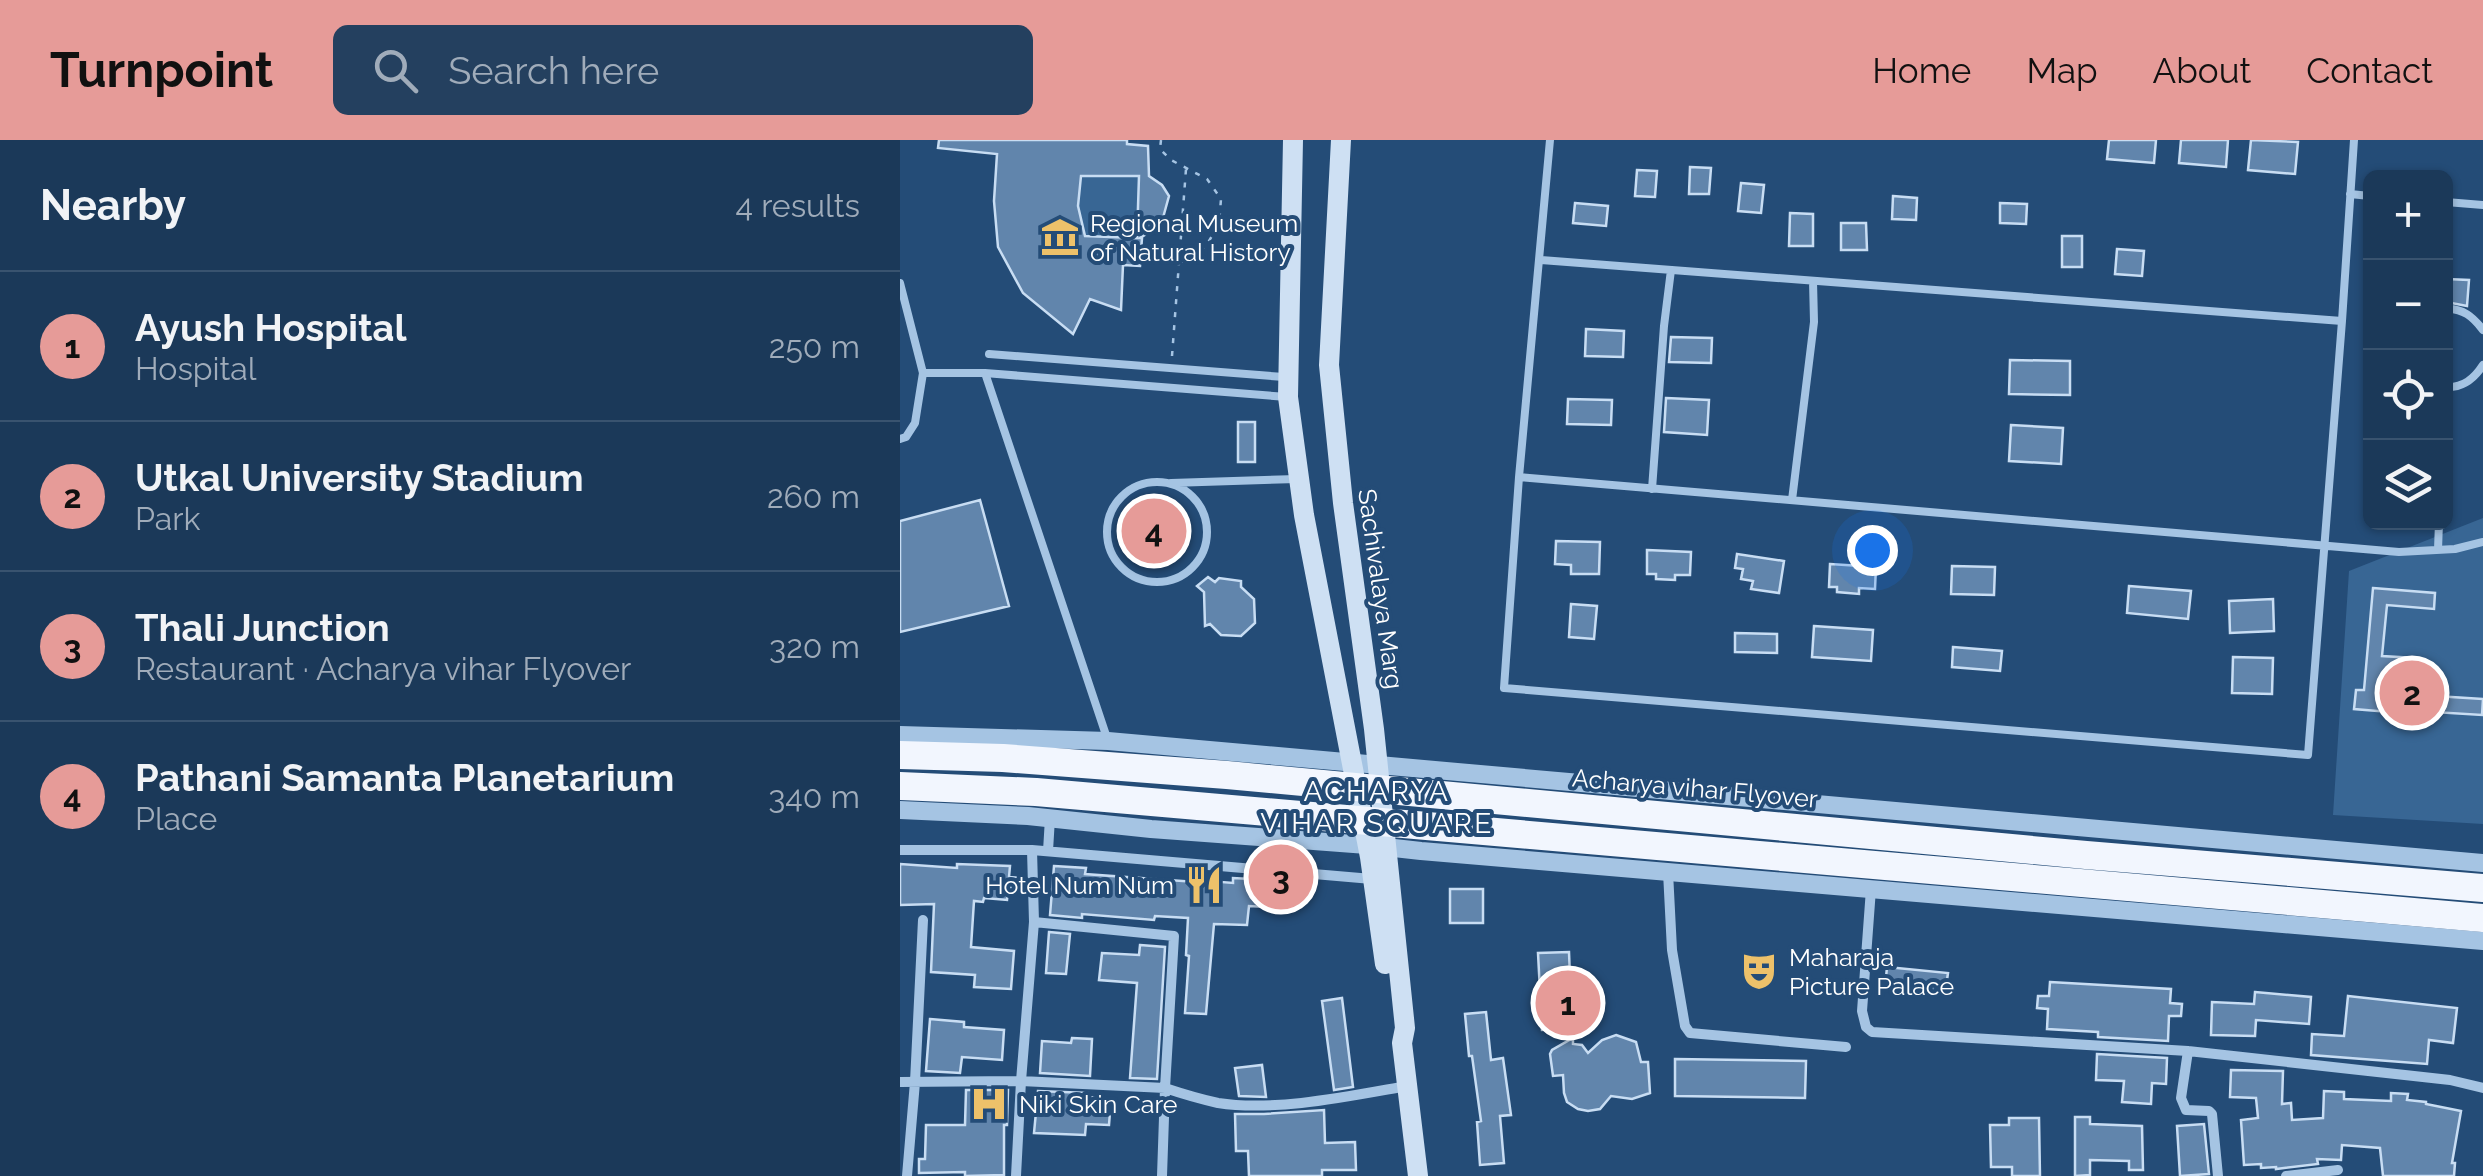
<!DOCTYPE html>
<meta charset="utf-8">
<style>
body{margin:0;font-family:Raleway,sans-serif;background:#24405f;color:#f1f3f6}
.controls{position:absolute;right:30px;top:30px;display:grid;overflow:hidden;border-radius:15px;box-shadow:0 2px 8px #0004}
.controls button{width:90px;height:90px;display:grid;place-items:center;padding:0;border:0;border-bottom:2px solid #39536f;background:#1b3959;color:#f1f3f6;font:50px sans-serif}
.you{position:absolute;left:972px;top:410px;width:35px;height:35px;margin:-25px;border:8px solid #fff;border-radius:50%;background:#1a73e8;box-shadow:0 0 0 15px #1a73e833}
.badge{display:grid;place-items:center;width:65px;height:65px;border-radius:50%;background:#e69b98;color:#111;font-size:32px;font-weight:700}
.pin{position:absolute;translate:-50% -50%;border:5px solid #fff;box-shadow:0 2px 10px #0006}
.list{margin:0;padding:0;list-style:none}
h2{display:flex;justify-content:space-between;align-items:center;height:130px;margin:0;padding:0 40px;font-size:42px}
h2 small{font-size:32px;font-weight:400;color:#a0acba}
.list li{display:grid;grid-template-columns:65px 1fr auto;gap:30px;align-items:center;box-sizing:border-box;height:150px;padding:0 40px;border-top:2px solid #39536f}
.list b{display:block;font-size:38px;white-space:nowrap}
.list p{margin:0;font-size:32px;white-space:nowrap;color:#a0acba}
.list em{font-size:32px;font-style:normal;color:#a0acba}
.icon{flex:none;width:55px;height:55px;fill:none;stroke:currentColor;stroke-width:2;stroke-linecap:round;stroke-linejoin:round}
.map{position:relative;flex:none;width:1583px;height:1036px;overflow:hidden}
header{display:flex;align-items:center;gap:60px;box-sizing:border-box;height:140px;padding:0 50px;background:#e69b98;color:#111}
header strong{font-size:48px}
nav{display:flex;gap:55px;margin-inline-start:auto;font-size:35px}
.search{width:700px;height:90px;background:#24405f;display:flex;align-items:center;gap:25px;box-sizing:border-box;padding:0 35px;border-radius:15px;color:#a0acba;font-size:38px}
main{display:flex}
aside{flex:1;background:#1b3959}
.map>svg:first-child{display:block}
.green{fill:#386694}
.building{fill:#6185ac;stroke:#c8ddf3;stroke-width:2.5;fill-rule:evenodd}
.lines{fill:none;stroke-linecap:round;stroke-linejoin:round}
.path{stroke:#a5c4e3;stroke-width:2.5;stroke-dasharray:5 8;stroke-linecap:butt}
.service{stroke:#a5c4e3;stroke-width:8}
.minor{stroke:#a5c4e3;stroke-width:10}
.tertiary{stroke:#a5c4e3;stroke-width:18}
.secondary{stroke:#cee0f3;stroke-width:20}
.trunk-bridge{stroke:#f2f6fe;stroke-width:28}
.labels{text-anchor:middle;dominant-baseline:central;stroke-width:8;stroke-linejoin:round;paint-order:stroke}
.poi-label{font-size:25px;fill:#fff;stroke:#244c77;text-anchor:start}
.street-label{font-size:25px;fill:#fff;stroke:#244c77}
.neighbourhood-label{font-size:28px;letter-spacing:2.5px;fill:#fff;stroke:#244c77}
</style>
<header>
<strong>Turnpoint</strong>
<div class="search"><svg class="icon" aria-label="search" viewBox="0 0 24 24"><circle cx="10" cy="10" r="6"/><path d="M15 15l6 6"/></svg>Search here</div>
<nav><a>Home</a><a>Map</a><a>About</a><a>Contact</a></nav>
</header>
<main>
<aside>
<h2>Nearby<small>4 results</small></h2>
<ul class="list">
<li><span class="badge">1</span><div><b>Ayush Hospital</b><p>Hospital</p></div><em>250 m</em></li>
<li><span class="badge">2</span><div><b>Utkal University Stadium</b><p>Park</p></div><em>260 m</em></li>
<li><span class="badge">3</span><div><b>Thali Junction</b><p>Restaurant · Acharya vihar Flyover</p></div><em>320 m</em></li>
<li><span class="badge">4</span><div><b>Pathani Samanta Planetarium</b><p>Place</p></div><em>340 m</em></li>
</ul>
</aside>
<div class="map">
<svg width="1583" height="1036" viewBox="0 0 1583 1036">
<rect width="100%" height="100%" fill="#244c77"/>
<path class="green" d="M181 36H239L237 98 185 96 178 66Z
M1583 378V684L1433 675 1449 431Z"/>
<path class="building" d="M39 0H227V4L248 6 249 36 262 45 269 56 261 85 240 98H242L240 126 223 125 221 170 190 159 173 194 123 153 98 107 94 61 97 14 38 8ZM181 36H239L237 98 185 96 178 66Z
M1209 0H1256L1254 23 1207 19Z
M1281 0H1328L1326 27 1279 23Z
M1351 0 1398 2 1395 34 1348 30Z
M790 27 811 28 809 54H789Z
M737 30 757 31 755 57 735 56Z
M841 43 864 45 861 73 838 71Z
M993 56 1017 58 1016 80 992 79Z
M675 63 708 66 706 86 673 83Z
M1100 63 1127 64 1126 84 1100 83Z
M890 73 913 74V106H889Z
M941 83H966L967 110H941Z
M1162 96H1182V127H1162Z
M1217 109 1244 111 1242 136 1215 134Z
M1546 139 1569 140 1567 166 1546 162Z
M686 189 724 191 723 217 685 216Z
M771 197 812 198 811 223 769 222Z
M1110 220 1170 221V255L1109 254Z
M766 258 809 260 807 295 764 292Z
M668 259 712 260 711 285 667 284Z
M338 282H355V322H338Z
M1111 285 1163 288 1161 324 1109 321Z
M220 391a34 34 0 1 1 68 0a34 34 0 1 1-68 0Z
M80 360 109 466 0 492V381Z
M656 401 700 402 699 434H671V425L655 424Z
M747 410 791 412 790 435H775V440L756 439V434H747Z
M837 414 884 421 879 453 851 449 853 441 841 439 843 429 835 428Z
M930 424 976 427 975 449 959 448V454L937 452V447H929Z
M1052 426 1095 427 1094 455 1051 454Z
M308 437 315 442 319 438 341 441V447L354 459 355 483 341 496 321 495 310 484 305 486 304 452 297 446Z
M1229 446 1291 451 1288 479 1227 473Z
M1473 448 1535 453 1534 469 1487 465 1482 516 1515 518 1513 534 1537 536 1536 556 1583 559 1582 575 1534 572 1533 579 1518 578V571L1489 569V572L1454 569 1456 550H1464Z
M1373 459 1374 491 1330 493 1329 461Z
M671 464 697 466 694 499 669 497Z
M914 486 973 490 971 521 912 517Z
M835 493 877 494V513L835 512Z
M1053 507 1102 511 1100 531 1052 527Z
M1333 517 1373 518 1372 554 1332 553Z
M0 724 57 728V724L110 726 109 737 121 738 120 748 108 747 107 760 84 758 83 762 74 761 71 807 114 811 111 849 74 847 75 835 31 832 34 764 0 765Z
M154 726 186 728 185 734 296 742 297 740 333 743V738L351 739 350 748 384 751 383 768 349 766 347 785 314 784 306 874 285 873 289 816 286 815 288 778 255 776 254 780 182 774V778L150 775Z
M550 749H583V783H550Z
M149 792 170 794 166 834 146 833Z
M240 805 265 807 257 939 230 938 237 843 199 840 202 813 239 815Z
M669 812 672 888 642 890 638 813Z
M987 827 1048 833 1045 854 985 848Z
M1150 842 1271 849 1270 863 1282 864 1281 876H1269L1268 901 1198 897V892L1147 889 1148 869 1137 868 1138 856H1149Z
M1355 852 1411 857 1409 884 1356 880 1355 896 1311 895 1312 862 1354 864Z
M1448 856 1557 868 1553 903 1529 900 1527 924 1411 915 1412 894 1444 896Z
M442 858 453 947 434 950 422 861Z
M586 872 591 920 603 918 611 975 600 976 604 1023 580 1025 577 982 581 981 572 916H569L565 874Z
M30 879 64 882V887L104 890 102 920 62 917 60 933 26 931Z
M716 895 736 902 741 922H748L750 953 732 959 711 956 700 969 688 971 678 969 667 962 664 953 663 935 653 936 650 914 652 910 673 898V904L682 905 688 913 702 900Z
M172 898 192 899 190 936 140 933 142 901 171 903Z
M1197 914 1267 918 1266 944 1252 943 1251 964 1222 962 1224 941 1196 940Z
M775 919 906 921 905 958 775 956Z
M362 925 366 957 339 956 335 928Z
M1331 930 1383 931 1382 964 1391 963 1392 980 1423 978 1424 951 1444 952V959L1491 961V953L1508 954 1507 960 1526 962V964L1561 971 1552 1023H1555L1554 1036H1483L1480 1008 1442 1005 1441 1020 1417 1019 1418 1024 1376 1029V1027L1361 1028V1024L1344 1025 1341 980 1358 978 1356 958 1330 957Z
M66 950H108L107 985H104V1035L65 1036V1032L19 1033V1019H25L26 985H65Z
M138 951 188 953V957L211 959 209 985 186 984 185 995 134 993Z
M424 970 425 1003 455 1002 456 1030H422V1036H349L348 1011H336L335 974H364Z
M1175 977H1190V984L1242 986 1243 1030H1229V1021L1190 1020V1035L1175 1036Z
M1109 978H1139L1140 1036H1112V1027H1091L1090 985H1109Z
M1304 984 1309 1034 1280 1036 1277 986Z"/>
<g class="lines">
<path class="path" d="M261 0 260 9 271 20 307 39 321 59 319 84 306 106 286 121 279 122
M272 216 286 29"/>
<path class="service" d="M650 0 619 337 604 548 1408 615 1442 181 1454 0
M1450 54 1470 56
M1546 62 1583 65
M641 120 1442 181
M0 143 23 233 15 283 6 297 0 299
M1546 169C1563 168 1573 177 1583 190
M89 214 384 237
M23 233H85
M1546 247C1563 248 1574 239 1583 225
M619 337 1499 412 1555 409 1583 402
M207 392a50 50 0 1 1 100 0a50 50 0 1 1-100 0Z
M271 343 397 339
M752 349 764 186 771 130
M892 360 914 182 913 141
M1538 410 1539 382
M208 601 85 233 387 257"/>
<path class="minor" d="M0 710H132L472 739
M148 711 150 678
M768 732 772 810 785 886 790 893 946 907
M971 749 962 871 966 887 972 892 1288 911 1550 940 1583 948
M1288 911 1281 958 1286 970 1309 971 1312 974 1318 1036
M0 942 121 941 134 782 132 710
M7 1036 15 942 23 780
M116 1036 121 941 265 948 274 796 134 782
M262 1036 265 948C283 954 300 959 318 963 375 972 450 956 507 946
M1386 1036 1438 1030"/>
<path class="tertiary" d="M0 595 208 601 1583 723
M0 670 128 676 251 689 467 705 521 711 1583 801"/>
<path class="secondary" d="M393 0 388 257 404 375 470 717 485 824
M441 0 429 225 443 363 474 589 505 888 502 903 518 1036"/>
<path class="trunk-bridge" d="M0 615 103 618 327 635 1186 715 1583 748
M0 646 136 652 1583 778"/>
</g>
<defs>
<g id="museum-bare" transform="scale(3)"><path d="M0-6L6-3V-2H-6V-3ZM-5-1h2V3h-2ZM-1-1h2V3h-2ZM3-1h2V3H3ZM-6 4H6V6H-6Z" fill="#edc16a" stroke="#244c77" stroke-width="2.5" paint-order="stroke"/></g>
<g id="restaurant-bare" transform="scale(3)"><path d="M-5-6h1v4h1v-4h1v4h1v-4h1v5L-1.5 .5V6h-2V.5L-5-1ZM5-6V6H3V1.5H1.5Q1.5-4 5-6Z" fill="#edc16a" stroke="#244c77" stroke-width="2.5" paint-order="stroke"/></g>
<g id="theatre-bare" transform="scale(3)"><path d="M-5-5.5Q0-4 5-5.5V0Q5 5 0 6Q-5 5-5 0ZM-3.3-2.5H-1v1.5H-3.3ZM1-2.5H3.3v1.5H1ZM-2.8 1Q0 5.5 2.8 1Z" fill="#edc16a" stroke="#244c77" stroke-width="2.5" paint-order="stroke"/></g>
<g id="hospital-bare" transform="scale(3)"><path d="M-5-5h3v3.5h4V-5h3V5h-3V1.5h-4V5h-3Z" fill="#edc16a" stroke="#244c77" stroke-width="2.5" paint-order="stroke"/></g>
</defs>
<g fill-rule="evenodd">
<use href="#museum-bare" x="160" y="97"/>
<use href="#restaurant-bare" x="304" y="745"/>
<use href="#theatre-bare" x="859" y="831"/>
<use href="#hospital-bare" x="89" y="964"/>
</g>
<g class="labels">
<g class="poi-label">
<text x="190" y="83">Regional Museum<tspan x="190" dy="29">of Natural History</tspan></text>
<text x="274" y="745" text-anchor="end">Hotel Num Num</text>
<text x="889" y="817">Maharaja<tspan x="889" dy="29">Picture Palace</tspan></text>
<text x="119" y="964">Niki Skin Care</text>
</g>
<g class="street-label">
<text transform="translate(481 449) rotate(82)">Sachivalaya Marg</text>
<text transform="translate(795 648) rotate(5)">Acharya vihar Flyover</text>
</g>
<g class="neighbourhood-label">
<text x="477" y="651">ACHARYA<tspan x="477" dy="32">VIHAR SQUARE</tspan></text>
</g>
</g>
</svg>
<div class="controls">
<button>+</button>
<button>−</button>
<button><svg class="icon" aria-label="locate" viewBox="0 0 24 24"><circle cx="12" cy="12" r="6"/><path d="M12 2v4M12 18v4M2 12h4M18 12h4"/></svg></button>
<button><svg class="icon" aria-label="layers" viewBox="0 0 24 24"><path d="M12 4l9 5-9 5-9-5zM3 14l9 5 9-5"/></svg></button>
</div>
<div class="you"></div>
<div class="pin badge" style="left:668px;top:863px">1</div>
<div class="pin badge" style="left:1512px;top:553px">2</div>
<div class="pin badge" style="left:381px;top:737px">3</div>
<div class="pin badge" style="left:254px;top:391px">4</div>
</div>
</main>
